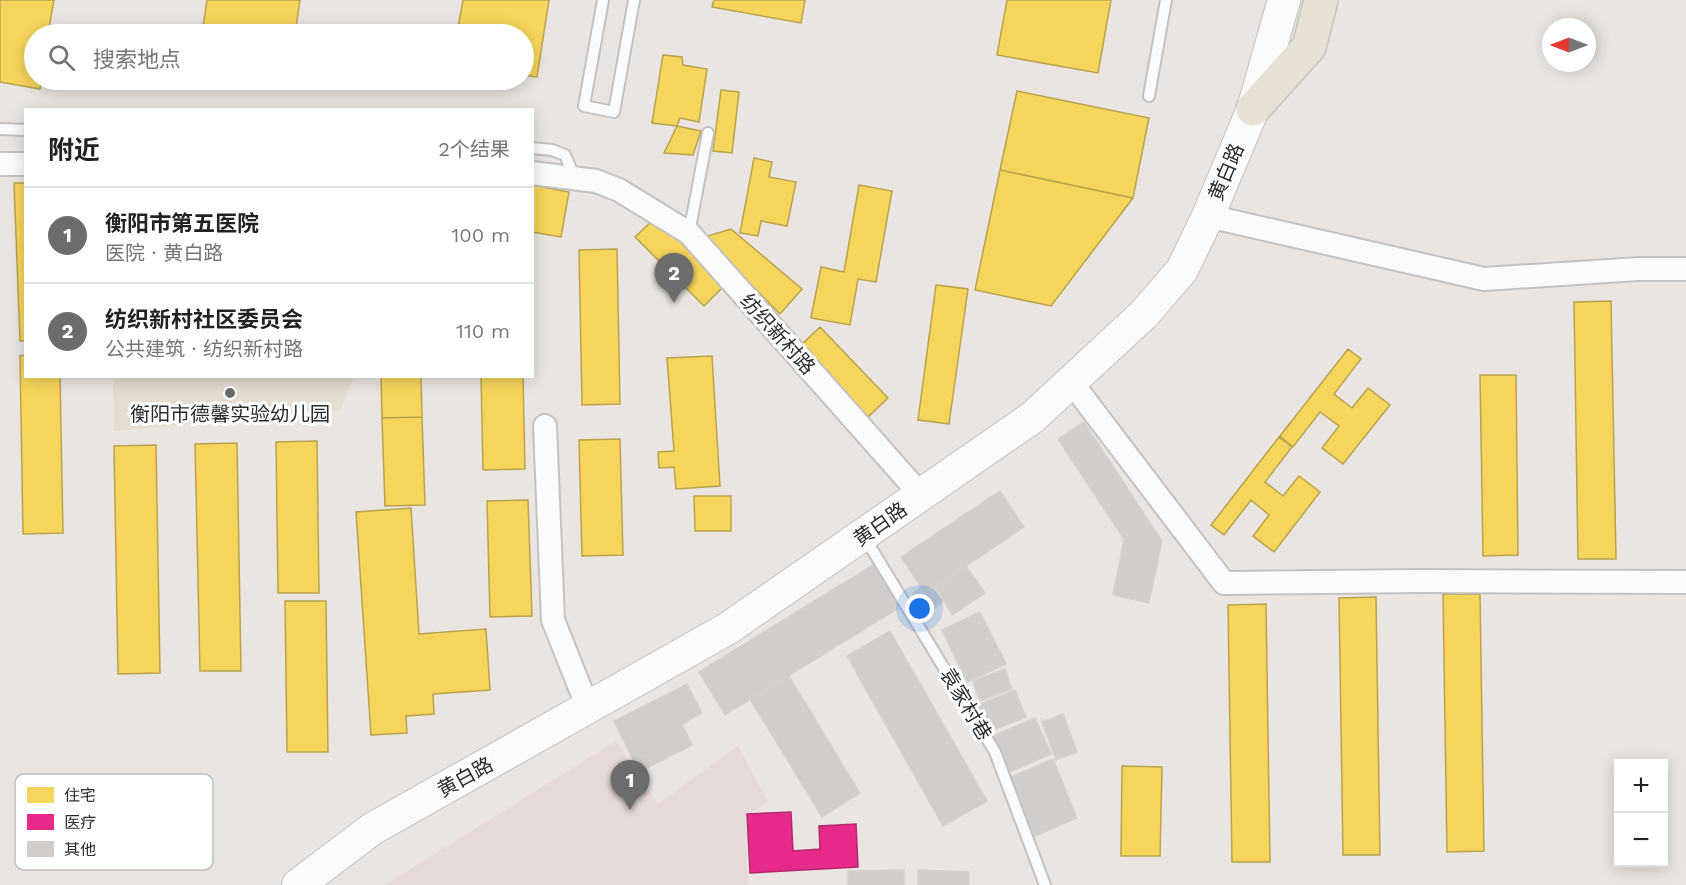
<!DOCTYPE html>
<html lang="zh">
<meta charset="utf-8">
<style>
body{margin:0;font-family:"Work Sans","Noto Sans SC",sans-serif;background:#f2f2f2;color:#222}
.controls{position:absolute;right:18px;bottom:18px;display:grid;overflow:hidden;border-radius:0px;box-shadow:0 3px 15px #0003}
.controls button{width:54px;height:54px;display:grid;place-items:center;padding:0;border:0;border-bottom:2px solid #e0e0e0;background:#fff;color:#222;font:30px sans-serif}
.compass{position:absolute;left:1542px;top:18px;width:54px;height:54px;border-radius:50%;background:#fff;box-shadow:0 3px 15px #0003;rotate:270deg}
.you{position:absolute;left:920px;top:609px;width:21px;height:21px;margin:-15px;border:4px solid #fff;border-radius:50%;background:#1a73e8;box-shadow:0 0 0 9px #1a73e833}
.badge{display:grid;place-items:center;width:39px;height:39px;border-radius:50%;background:#6e6c6a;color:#fff;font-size:20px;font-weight:700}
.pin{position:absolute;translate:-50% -50px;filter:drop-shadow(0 2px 3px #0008)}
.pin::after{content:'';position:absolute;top:32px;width:21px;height:18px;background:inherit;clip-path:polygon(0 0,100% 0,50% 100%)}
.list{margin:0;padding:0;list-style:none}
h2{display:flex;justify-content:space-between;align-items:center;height:78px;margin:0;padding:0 24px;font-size:26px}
h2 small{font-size:20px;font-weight:400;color:#767676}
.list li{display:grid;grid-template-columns:39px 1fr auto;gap:18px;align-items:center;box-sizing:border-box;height:96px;padding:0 24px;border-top:2px solid #e0e0e0}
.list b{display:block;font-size:22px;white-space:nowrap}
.list p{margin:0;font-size:20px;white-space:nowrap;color:#767676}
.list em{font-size:20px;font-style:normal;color:#767676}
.icon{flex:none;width:33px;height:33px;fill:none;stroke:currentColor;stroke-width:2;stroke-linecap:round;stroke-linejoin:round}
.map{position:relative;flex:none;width:1686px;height:885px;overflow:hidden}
.search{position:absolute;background:#fff;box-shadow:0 3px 15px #0003;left:24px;top:24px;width:510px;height:66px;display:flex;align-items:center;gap:15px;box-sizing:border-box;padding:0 21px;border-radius:33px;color:#767676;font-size:22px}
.panel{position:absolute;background:#fff;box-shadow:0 3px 15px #0003;left:24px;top:108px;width:510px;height:270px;border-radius:0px}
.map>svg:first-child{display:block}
.education{fill:#e4dccf}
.medical{fill:#e7d9d7}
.homes{fill:#f6d55c;stroke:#b9a24d;stroke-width:1.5}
.health{fill:#e7298a;stroke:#af2a6e;stroke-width:1.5}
.building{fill:#d0cdca;stroke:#d4d1cd;stroke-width:1.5}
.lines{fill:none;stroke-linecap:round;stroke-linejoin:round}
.lane-casing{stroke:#c3c1c1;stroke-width:14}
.street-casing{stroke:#c3c1c1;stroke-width:26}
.secondary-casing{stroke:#c3c1c1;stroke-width:34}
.primary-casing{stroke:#c5c3c1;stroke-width:36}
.lane{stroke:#fcfbfa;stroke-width:10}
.street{stroke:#fcfbfa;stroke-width:22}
.secondary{stroke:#fcfbfa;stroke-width:32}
.primary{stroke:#e7e1d4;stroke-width:33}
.poi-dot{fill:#6e6c6a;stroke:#fff;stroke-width:2}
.labels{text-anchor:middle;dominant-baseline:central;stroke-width:6;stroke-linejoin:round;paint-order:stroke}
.street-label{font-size:20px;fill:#2b2b2b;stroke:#fff}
.poi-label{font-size:20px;fill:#2b2b2b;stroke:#fff}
.key{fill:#fff;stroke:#bfbfbf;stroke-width:1.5}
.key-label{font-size:16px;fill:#2b2b2b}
</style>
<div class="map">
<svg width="1686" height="885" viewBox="0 0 1686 885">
<rect width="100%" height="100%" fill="#eae5e0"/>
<path class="education" d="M113 377V376L354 377 340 410 114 431Z"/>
<path class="medical" d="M616 741 658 804 738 746 768 802 745 816 748 885H385Z"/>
<path class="homes" d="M0 0H54L48 34H34V80H41L40 89 0 82Z
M207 0H300L295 34H202Z
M463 0H549L537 77 524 75V34H457Z
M714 0H805L801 23 712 7Z
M1007 0H1111L1098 73 997 55Z
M663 55 682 57 683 65 707 69 699 122 680 118 677 126 652 123Z
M721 90 739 92 732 153 713 151Z
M1017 91 1149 118 1133 198 1000 170Z
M677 126 701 131 693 155 664 153Z
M754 158 772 162 769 177 796 182 787 226 761 221 758 236 740 233Z
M1000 170 1133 198 1051 306 975 290Z
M14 183H26V341H20Z
M532 185 569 192 561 237 532 232Z
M859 185 892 191 876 282 858 279 850 325 811 318 821 267 844 272Z
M656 217 724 286 704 306 635 237Z
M731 229 802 289 780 314 704 237Z
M617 249 620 404 582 405 579 250Z
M936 285 968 289 949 424 918 420Z
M1611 301 1616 559H1578L1574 302Z
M820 327 888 398 868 417 800 346Z
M1348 349 1361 359 1334 394 1352 408 1368 388 1390 405 1343 464 1322 448 1339 426 1320 412 1293 447 1280 436Z
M26 355V376H60L63 533 23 534 20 356Z
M712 356 720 486 676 489 674 467 659 468 658 452 674 451 667 358Z
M1480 375H1516L1518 555 1483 556Z
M381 376H421L422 417 382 418Z
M481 376H523L525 469 483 470Z
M422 417 425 505 385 506 382 418Z
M1279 437 1292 447 1265 482 1283 496 1299 476 1320 492 1274 552 1253 536 1269 515 1251 500 1224 535 1211 525Z
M620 439 623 555 582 556 579 440Z
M317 441 319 593H278L276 442Z
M237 443 241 671H200L195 444Z
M156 445 160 673 118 674 114 446Z
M694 496H731V531H695Z
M528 500 532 616 490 617 487 501Z
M411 508 419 634 486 629 490 690 433 694 434 714 406 716 407 733 371 735 356 512Z
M1443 594H1480L1484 851 1447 852Z
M1376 597 1380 855H1343L1339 598Z
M285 601H326L328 752H287Z
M1266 604 1270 862H1232L1228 605Z
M1122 766 1162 767 1160 856H1121Z"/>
<path class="health" d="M791 812 793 851 820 849 819 826 856 824 858 867 750 873 747 814Z"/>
<path class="building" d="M1084 422 1162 541 1149 603 1113 595 1124 539 1058 439Z
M1000 491 1024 527 935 587 943 602 927 613 913 593 921 587 901 557Z
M876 563 902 606 725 715 699 672Z
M966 566 985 593 952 615 935 587Z
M980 612 1006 664 967 682 942 630Z
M890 631 987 801 943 826 847 656Z
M1005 669 1012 689 980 701 973 681Z
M789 676 860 793 822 817 750 699Z
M687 684 702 713 682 724 692 745 639 772 614 721Z
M1015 690 1026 717 985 733 975 706Z
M1063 714 1077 752 1056 760 1042 722Z
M1035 718 1051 754 1007 773 991 737Z
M1053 759 1077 818 1035 836 1011 777Z
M904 870V885H848V871Z
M918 870 969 872V885H918Z"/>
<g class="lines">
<g class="lane-casing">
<path id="lane" d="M603 0 584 106 614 112 634 0
M1149 96 1166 0
M0 129 26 130
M532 148 552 150 565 155 575 178
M689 233 708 133
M865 538 995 752 1045 885"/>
</g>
<g class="street-casing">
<path id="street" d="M0 164H26
M532 173 596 181 619 190 689 233 921 495
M1208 216 1484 279 1638 269H1686
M1072 383 1224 583 1420 581 1686 582
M545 426 553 620 588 708"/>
</g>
<g class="secondary-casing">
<path id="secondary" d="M298 885 372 829 727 629 1033 417 1144 314 1182 270 1208 216 1253 109 1284 0"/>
</g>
<g class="primary-casing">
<path id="primary" d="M1253 109 1309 47 1321 0"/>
</g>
<use href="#lane" class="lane"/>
<use href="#street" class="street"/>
<use href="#secondary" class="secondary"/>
<use href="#primary" class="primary"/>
</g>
<circle class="poi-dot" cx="230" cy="393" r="6"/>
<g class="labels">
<g class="street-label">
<text transform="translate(1226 172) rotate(-67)">黄白路</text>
<text transform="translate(778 334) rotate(48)">纺织新村路</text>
<text transform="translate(880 524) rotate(-35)">黄白路</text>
<text transform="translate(966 704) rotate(59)">袁家村巷</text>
<text transform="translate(465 777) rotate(-29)">黄白路</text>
</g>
<g class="poi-label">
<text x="230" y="414">衡阳市德馨实验幼儿园</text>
</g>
</g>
<rect x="15" y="774" width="198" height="96" rx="9" class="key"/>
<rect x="27" y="787" width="27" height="16" fill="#f6d55c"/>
<rect x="27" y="814" width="27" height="16" fill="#e7298a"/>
<rect x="27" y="841" width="27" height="16" fill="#d0cdca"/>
<g class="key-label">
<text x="64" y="801">住宅</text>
<text x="64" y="828">医疗</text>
<text x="64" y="855">其他</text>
</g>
</svg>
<div class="controls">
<button>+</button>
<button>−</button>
</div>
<svg class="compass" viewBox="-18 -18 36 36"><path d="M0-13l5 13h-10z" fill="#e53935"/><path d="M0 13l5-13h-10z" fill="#767676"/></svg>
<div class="you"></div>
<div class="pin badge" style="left:630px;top:810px">1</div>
<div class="pin badge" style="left:674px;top:303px">2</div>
<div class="search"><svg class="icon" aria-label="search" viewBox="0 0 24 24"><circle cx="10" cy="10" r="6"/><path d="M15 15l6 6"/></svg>搜索地点</div>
<section class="panel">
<h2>附近<small>2个结果</small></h2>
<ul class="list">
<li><span class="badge">1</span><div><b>衡阳市第五医院</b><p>医院 · 黄白路</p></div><em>100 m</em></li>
<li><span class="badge">2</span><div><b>纺织新村社区委员会</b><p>公共建筑 · 纺织新村路</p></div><em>110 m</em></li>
</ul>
</section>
</div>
